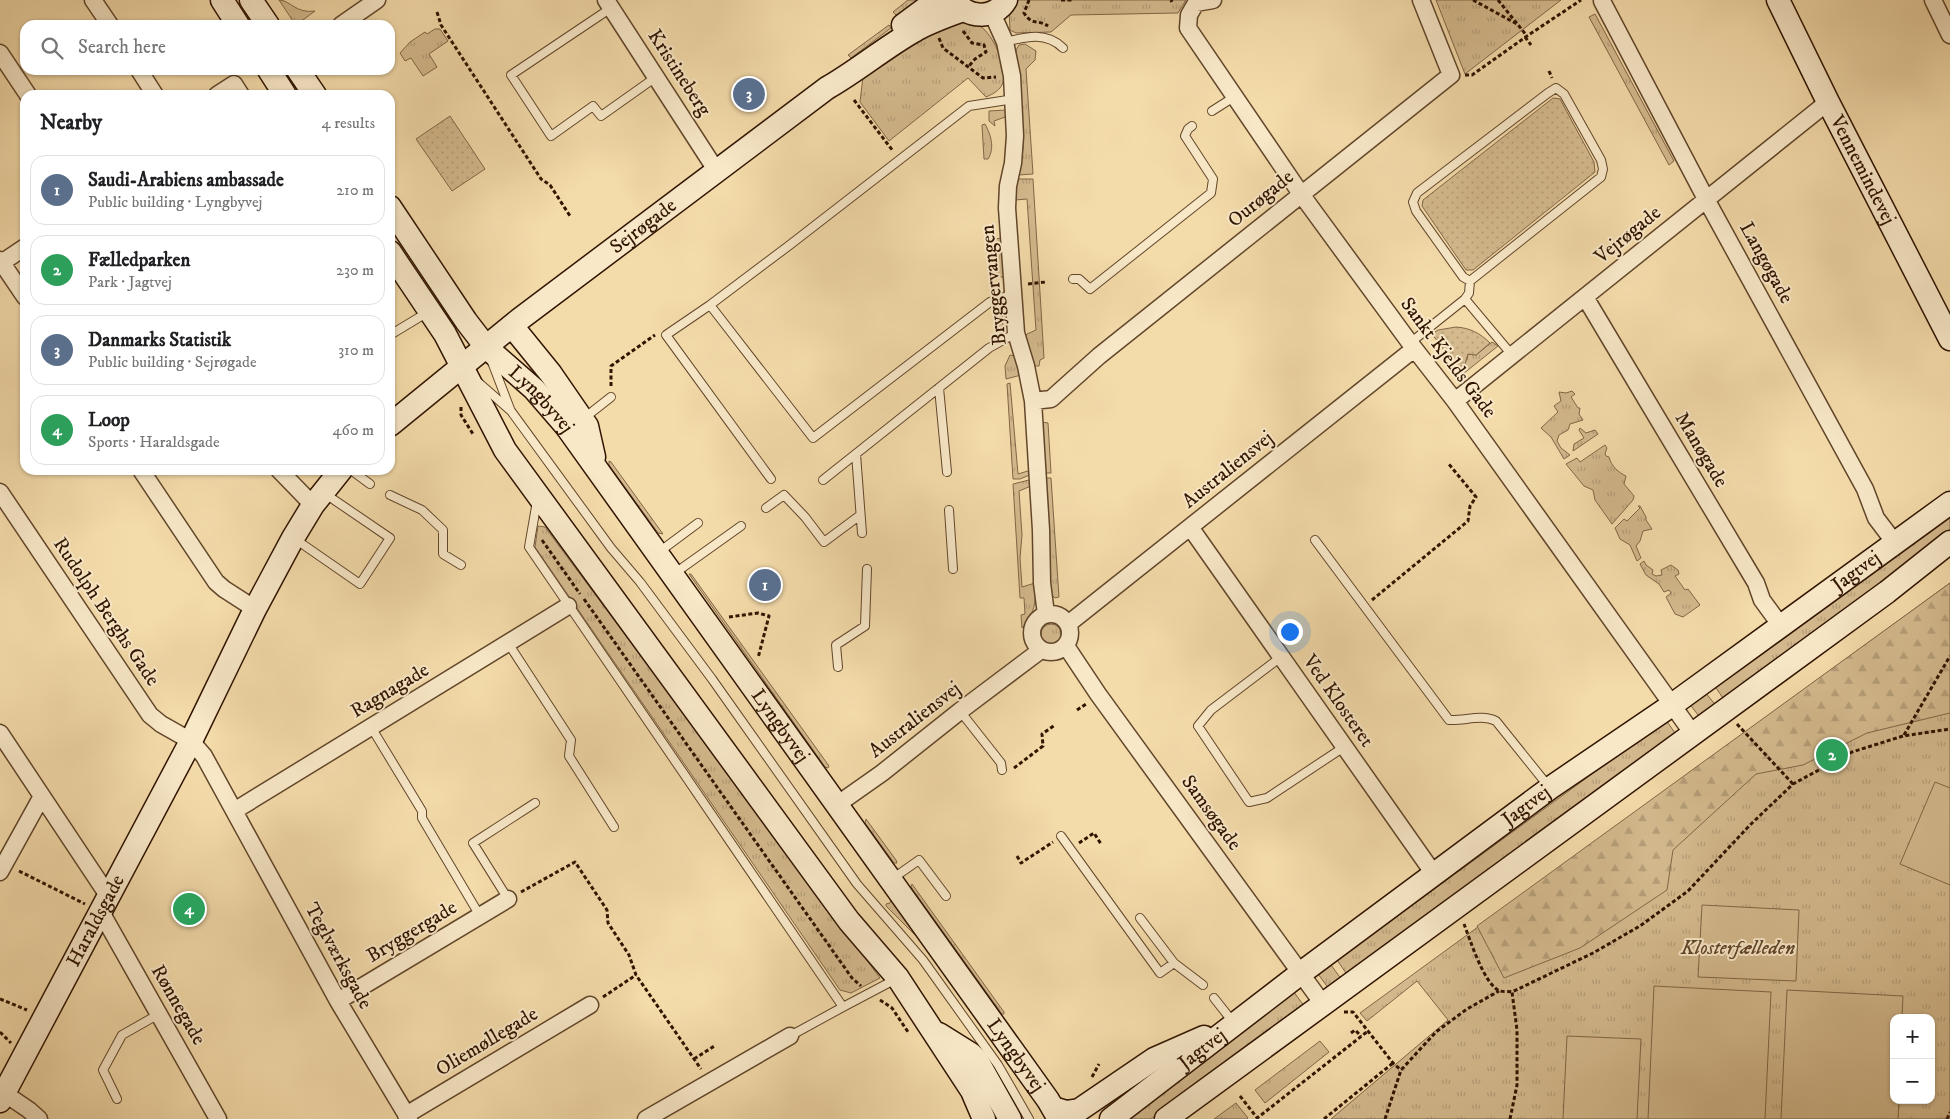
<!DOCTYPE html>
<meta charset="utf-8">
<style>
body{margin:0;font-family:"IM FELL DW Pica",serif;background:#f2f2f2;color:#202124}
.controls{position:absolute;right:15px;bottom:15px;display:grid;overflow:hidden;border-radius:10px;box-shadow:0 1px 4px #0004}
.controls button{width:45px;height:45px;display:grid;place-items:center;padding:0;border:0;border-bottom:1px solid #e0e0e0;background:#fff;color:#202124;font:25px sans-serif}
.you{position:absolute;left:1289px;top:631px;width:18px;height:18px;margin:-12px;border:4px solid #fff;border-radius:50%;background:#1a73e8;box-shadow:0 0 0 8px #1a73e833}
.badge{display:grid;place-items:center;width:32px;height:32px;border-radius:50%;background:#2563eb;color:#fff;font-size:16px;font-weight:700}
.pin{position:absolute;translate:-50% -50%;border:2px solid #fff;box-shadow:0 1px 5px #0006}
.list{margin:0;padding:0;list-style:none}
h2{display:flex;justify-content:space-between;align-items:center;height:65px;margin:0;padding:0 20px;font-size:21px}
h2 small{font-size:16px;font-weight:400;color:#757577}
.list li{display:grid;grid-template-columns:32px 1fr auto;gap:15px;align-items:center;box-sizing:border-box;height:70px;margin:0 10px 10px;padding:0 10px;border:1px solid #e0e0e0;border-radius:15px}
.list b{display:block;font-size:19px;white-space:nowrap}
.list p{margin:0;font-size:16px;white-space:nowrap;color:#757577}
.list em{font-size:16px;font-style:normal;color:#757577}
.icon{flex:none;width:28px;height:28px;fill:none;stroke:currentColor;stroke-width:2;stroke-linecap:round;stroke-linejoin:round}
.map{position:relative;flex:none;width:1950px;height:1119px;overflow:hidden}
.search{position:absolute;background:#fff;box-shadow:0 1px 4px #0004;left:20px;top:20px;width:375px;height:55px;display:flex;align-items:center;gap:12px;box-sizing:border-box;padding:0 18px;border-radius:15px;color:#757577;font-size:19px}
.panel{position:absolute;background:#fff;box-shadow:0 1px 4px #0004;left:20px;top:90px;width:375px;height:385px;border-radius:15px}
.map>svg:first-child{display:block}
.grass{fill:url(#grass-tufts);stroke:#826646;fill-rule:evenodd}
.forest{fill:url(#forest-firs);stroke:#826646}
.garden{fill:url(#garden-dots);stroke:#826646}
.pitch{fill:#d3b98d;stroke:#826646}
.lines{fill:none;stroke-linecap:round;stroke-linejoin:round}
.lane-casing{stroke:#61462a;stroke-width:10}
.street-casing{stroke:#61462a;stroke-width:19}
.secondary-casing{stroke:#301400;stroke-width:25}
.path{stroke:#301400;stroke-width:3;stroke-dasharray:4 2.5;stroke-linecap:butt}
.lane{stroke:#f8e8c8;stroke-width:8}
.street{stroke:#f8e8c8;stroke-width:16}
.secondary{stroke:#f8e8c8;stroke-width:22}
.labels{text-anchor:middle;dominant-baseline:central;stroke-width:4;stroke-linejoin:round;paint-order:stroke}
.street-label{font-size:20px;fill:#301400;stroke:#f8e8c8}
.park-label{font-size:20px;font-style:italic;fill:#61462a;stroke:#f8e8c8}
</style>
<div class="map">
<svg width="1950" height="1119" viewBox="0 0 1950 1119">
<defs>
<pattern id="grass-tufts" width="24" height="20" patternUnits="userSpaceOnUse" patternTransform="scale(1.25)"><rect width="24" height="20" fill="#d3b98d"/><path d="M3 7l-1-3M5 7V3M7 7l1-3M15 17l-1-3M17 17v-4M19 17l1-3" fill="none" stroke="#b59e78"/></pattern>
<pattern id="forest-firs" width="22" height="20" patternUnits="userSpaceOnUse" patternTransform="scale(1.25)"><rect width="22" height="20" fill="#d3b98d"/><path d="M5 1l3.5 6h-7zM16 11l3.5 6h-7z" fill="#b59e78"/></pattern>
<pattern id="garden-dots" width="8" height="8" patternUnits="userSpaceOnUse" patternTransform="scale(1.25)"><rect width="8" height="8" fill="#d3b98d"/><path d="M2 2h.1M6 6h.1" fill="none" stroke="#b59e78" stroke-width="1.8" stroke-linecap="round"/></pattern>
</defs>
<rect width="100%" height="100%" fill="#f4dbaa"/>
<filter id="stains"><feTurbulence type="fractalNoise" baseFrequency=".004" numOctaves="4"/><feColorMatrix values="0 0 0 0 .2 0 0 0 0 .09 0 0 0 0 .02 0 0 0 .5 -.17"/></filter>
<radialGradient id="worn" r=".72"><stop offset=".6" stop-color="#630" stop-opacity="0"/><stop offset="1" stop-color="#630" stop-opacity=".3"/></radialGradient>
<path class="grass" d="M279 0C290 0 296 14 315 11L300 22 293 21Z
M908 0H928L917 9 896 15 893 12Z
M1013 0H1186L1178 13 1071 15 1051 32 1016 33 1010 30 1009 11Z
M1436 0H1561L1465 74Z
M1595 14 1674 161 1669 165 1589 17Z
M957 20C964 21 974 22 980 26 993 34 1007 66 1003 82 1001 90 993 94 986 97L968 78 889 141 860 102 863 77 931 27Z
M889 25 891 28 851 58 848 55Z
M435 29H440L448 41 429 54 437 67 423 76 411 58 405 61 400 53 410 42 425 32 427 34Z
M1025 44 1036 51 1035 60 1026 69 1033 174 1018 175 1023 148 1016 50 1019 45Z
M1006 110 1008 116 994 121 995 126 989 121V111Z
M985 124C991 135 995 148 988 159H984L982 125Z
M1017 179H1033L1044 358 1040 360 1039 366H1034L1024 339 1027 334 1036 330 1027 199 1015 200 1014 196Z
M1002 238 1004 278 997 275 995 239Z
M994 305H1002L1003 332 996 333Z
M1492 342 1498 346 1463 374 1457 368 1467 360 1468 354 1476 355Z
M1010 355 1015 356 1021 375 1006 379 1005 366Z
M1010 383 1018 474 1031 470 1032 474 1020 479H1013L1007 384Z
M1572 391 1575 394 1571 397 1578 408H1580L1579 414 1583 420 1570 424 1568 430 1559 435 1557 441 1561 448 1570 455 1564 459 1551 437 1541 428 1558 412 1554 406 1561 401 1559 392 1566 393Z
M1042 422 1048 423 1051 473H1042Z
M1580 428 1586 433 1595 430 1598 434 1573 451 1574 444 1584 438 1579 430Z
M1605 445 1607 448 1605 454 1606 456 1609 457C1611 466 1619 473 1626 476L1624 484 1634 496 1633 500 1612 524 1595 500 1593 490 1584 486 1566 464 1577 458 1580 462Z
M609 461 611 462 663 534 658 533 609 465Z
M1042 478H1051L1059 597 1055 598 1050 593C1049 580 1048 567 1048 553 1048 528 1050 503 1042 478Z
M1029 480 1032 483 1031 486 1019 491 1022 535 1020 558 1022 587 1035 583C1036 603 1035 613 1022 628L1021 615 1025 614 1024 598H1020L1013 484Z
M1638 506H1640L1646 517V520L1652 529 1643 531 1640 541 1636 546 1641 558 1637 561 1630 545 1620 539 1615 528 1624 519 1627 521 1640 508Z
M1950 513V531L1884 585 1725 701 1714 685Z
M538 526 545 527 880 978 851 993 840 990 535 547Z
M1644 561 1646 565 1653 570 1652 574 1656 576 1662 575 1661 570 1671 565 1678 570 1679 574 1675 576 1685 590 1688 589 1700 605 1683 617 1675 614 1666 597 1671 593 1669 590 1664 592 1659 584 1646 575 1640 564Z
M689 574H691L829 766 828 768 825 767Z
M1950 583V1119H1331L1448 1020 1417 981 1367 1021 1360 1013ZM1894 1018H1931V1100H1894Z
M1041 634a10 10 0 1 1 20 0a10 10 0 1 1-20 0Z
M1705 692 1717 707 1701 719 1689 703Z
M1666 720 1677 736 1348 976 1337 960Z
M866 819 896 860 897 863H894L865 823Z
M912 884 1004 1012V1014H1002L911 887Z
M891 900 916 934V936L886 906V904L890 903Z
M1331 965 1342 980 1329 989 1318 974Z
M1293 991 1305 1007 1151 1119H1123Z
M1320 1041 1329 1052 1265 1103 1255 1090Z
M1236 1103 1248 1118 1246 1119H1214Z"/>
<path class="forest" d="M1950 583V713L1867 733 1803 765 1756 774 1673 850 1667 890 1580 948 1504 978 1477 926Z"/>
<path class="garden" d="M1553 98 1560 99 1594 162 1595 172 1473 270H1466L1422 206 1423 200Z
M450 116 485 169 452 191 416 139Z
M1456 327C1470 328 1480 333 1490 343L1476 355 1468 354 1465 364 1457 368 1432 334 1438 330Z"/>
<path class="pitch" d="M1935 782 1950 788V885L1900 864Z
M1702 905 1799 910 1796 981 1698 977Z
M1654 986 1771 992 1765 1119H1648Z
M1787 990 1903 996 1902 1018H1894V1100H1899L1898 1119H1781Z
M1567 1036 1641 1039 1637 1119H1563Z"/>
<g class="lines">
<g class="lane-casing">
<path id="lane" d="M611 8 511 75 551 136 593 106 601 116 656 77
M1005 42C1025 37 1046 31 1063 48
M1556 88 1564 94 1601 160 1603 169 1601 177 1470 281 1463 277 1416 211 1413 202 1417 193 1548 93Z
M1212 111 1234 97
M1073 279H1079L1090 289 1211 193 1213 179 1185 136 1188 129 1192 126
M1465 299 1512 355
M710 305 813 438 990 302 1013 294
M390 335 428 312
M1410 343 1465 299 1469 293 1470 281
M492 362 510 409
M479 383 511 411 611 548 640 582 712 679 857 884 923 960 998 1065 1029 1119
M939 388 947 472
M583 419 611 397
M856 454 862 533
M351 470 370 484
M771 479 666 335 710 305 791 244 969 106 1014 99
M823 480 989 348 1016 333
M390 495 422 510 443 530V554L461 565
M537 501 529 547 843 1007 896 979
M766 508 784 495 805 517 824 542 859 516
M949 510 953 569
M295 539 360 584 390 538 324 493
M1315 540 1449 720C1465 721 1481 714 1496 721L1549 787
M659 552 698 523
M675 573 741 526
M508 643 571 740 569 756 614 827
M1281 657 1211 710 1198 726 1249 802 1267 798 1344 747
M838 667 836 645 865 626 867 569
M960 711 1001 763 1002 770
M371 727 422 811V818L480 916
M1061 836 1160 973 1174 963 1203 985
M892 879 919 860 946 896
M508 899 473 843 535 803
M1140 918 1174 963
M1214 998 1233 1022
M790 1036 843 1007
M117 1099 103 1070 122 1035 159 1014"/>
</g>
<g class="street-casing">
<path id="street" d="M93 0 110 25
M606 0 716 170
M1213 0 1196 3 1189 15 1188 28 1301 194 1410 343 1455 401 1693 734
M1933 0 1950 35
M1602 1 1706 199 1865 489 1876 518 1895 543
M992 13 1005 42 1012 76 1015 136 1013 163 1008 186 1007 208 1016 333 1026 366 1033 401 1041 530 1042 583 1046 614
M341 25 377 0
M0 53 28 95
M139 70 155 95
M217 95 234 84 241 95
M0 260 25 297
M0 264 25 247
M1585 297 1756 583 1762 600 1781 626
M1033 401 1051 399 1099 356 1451 75 1421 0
M1455 401 1828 102
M141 470 216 582 224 589 255 609
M279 470 313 505
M0 492 150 715 161 724 191 741 204 756 338 1001 409 1119
M1190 527 1434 874
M1032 633a19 19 0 1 1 38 0a19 19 0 1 1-38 0Z
M1068 624 1414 349
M1066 646 1098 694 1323 1004
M0 733 109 897
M838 804 882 773 960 711 1041 650
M234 811 568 606
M0 872 42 796
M101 912 218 1119
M338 1001 508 899
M4 1093 29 1110 39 1119
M406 1115 590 1005
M646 1119 790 1036"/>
</g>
<g class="secondary-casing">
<g id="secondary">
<path d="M222 0 238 25"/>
<path d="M251 0 268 25"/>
<path d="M955 0C966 19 995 20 1006 0"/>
<path id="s1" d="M1778 0 1828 102 1950 339"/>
<path d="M903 25 937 0"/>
<path d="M269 70 285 95"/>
<path d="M298 70 315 95"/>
<path id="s2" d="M390 207 466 321 486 347 534 389 566 426 1048 1100 1059 1119"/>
<path d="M390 252 445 334 505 450 849 921 898 978 972 1091 984 1119"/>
<path d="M512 326 551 374 582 419 587 426 594 457"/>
<path id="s3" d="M390 425 520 319 827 88C857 71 884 48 914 31 929 22 947 16 963 10"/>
<path d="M939 1034 971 1054 977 1060 1010 1119"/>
<path id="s4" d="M0 1101 191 741 255 609 293 538 313 505 341 470"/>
<path d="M1053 1108 1066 1112 1079 1110 1154 1059 1204 1037"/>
<path id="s5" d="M1111 1119 1301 973 1550 788 1672 705 1950 503"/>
<path d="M1166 1119 1887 592 1950 542"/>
</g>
</g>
<path class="path" d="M1029 0 1024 13C1032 26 1038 19 1048 26
M1061 0H1072
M1171 0 1172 2
M1473 0 1517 24
M1498 0 1527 36
M437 12 441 25 541 179 550 185 570 216
M963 31 972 43 984 45 986 52 975 59 968 67
M1525 37 1531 45
M939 38 943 48 983 78 996 77
M1549 71 1552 78
M1465 75H1472L1527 36 1581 0
M854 100 893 151
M1028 284 1046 282
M611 386V366L655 335
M461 407V415L473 434
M542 540 580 594
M584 599 852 978 861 986
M1372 600 1468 521 1470 506 1476 497 1448 463
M729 617 758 613 769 616 758 658
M1077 710 1086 704
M1737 724 1793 784
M1904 735 1950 656
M1014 768 1043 746 1042 734 1055 725
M1079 843 1094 833 1101 844
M1017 856 1021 863 1053 842
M19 871 85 904
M521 892 575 862 607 910 608 923 629 955 636 975 701 1069
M1464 924C1470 939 1484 985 1500 991 1504 992 1509 991 1512 992
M603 997 636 975
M0 999 27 1010
M880 1000 892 1008 908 1032
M1344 1012H1353L1393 1063 1401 1070
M0 1032 11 1043
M1351 1033 1355 1030 1361 1036
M694 1059 716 1045
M1092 1077 1099 1064
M1240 1096 1258 1119
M1256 1119 1368 1031
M1324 1119 1393 1063
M1385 1119 1401 1070 1436 1032 1467 1009 1499 991
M1510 1119 1517 1085V1030L1512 992 1593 953 1640 926 1688 891 1750 825 1793 784 1852 752 1903 736 1950 729
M1947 1119 1950 1112"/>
<use href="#lane" class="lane"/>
<use href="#street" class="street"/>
<use href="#secondary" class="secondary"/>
</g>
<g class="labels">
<g class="street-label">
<text transform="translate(679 73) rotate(57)">Kristineberg</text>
<text stroke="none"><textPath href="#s1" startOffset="190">Vennemindevej</textPath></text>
<text transform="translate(1261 199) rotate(-39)">Ourøgade</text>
<text stroke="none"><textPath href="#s3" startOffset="322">Sejrøgade</textPath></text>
<text transform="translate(1628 235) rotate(-39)">Vejrøgade</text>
<text transform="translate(1766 263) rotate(61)">Langøgade</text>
<text transform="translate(994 285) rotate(-96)">Bryggervangen</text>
<text transform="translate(1448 358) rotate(53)">Sankt Kjelds Gade</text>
<text stroke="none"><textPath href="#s2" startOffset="246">Lyngbyvej</textPath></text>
<text transform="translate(1701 450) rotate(59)">Manøgade</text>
<text transform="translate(1228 470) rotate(-39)">Australiensvej</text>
<text stroke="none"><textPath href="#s5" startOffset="925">Jagtvej</textPath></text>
<text transform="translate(106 612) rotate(56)">Rudolph Berghs Gade</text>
<text transform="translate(390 691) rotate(-31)">Ragnagade</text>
<text transform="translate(1338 701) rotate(55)">Ved Klosteret</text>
<text transform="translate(915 720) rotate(-38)">Australiensvej</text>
<text stroke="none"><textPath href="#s2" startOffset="651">Lyngbyvej</textPath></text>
<text stroke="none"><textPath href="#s5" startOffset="520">Jagtvej</textPath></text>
<text transform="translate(1211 813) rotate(54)">Samsøgade</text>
<text stroke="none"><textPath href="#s4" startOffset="204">Haraldsgade</textPath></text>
<text transform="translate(412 932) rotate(-31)">Bryggergade</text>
<text transform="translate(338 956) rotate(61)">Teglværksgade</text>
<text transform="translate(178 1005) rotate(60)">Rønnegade</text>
<text transform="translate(487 1042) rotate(-31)">Oliemøllegade</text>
<text stroke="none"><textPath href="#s5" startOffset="115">Jagtvej</textPath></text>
<text stroke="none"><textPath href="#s2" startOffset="1056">Lyngbyvej</textPath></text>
</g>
<g class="park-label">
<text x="1738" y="948">Klosterfælleden</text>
</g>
</g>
<rect width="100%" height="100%" filter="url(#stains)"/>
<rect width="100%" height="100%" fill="url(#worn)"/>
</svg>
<div class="controls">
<button>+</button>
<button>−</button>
</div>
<div class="you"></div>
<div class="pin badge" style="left:765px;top:585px;background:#5c6f8a">1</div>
<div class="pin badge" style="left:1832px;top:755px;background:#2e9e5b">2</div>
<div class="pin badge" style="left:749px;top:94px;background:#5c6f8a">3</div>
<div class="pin badge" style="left:189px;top:909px;background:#2e9e5b">4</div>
<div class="search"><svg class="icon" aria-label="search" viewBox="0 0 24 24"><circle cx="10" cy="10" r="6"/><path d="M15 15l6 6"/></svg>Search here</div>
<section class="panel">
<h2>Nearby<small>4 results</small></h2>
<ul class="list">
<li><span class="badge" style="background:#5c6f8a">1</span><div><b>Saudi-Arabiens ambassade</b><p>Public building · Lyngbyvej</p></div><em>210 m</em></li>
<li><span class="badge" style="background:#2e9e5b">2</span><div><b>Fælledparken</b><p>Park · Jagtvej</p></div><em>230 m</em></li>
<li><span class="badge" style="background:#5c6f8a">3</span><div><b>Danmarks Statistik</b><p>Public building · Sejrøgade</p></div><em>310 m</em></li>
<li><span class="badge" style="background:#2e9e5b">4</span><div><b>Loop</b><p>Sports · Haraldsgade</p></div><em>460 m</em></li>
</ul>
</section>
</div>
